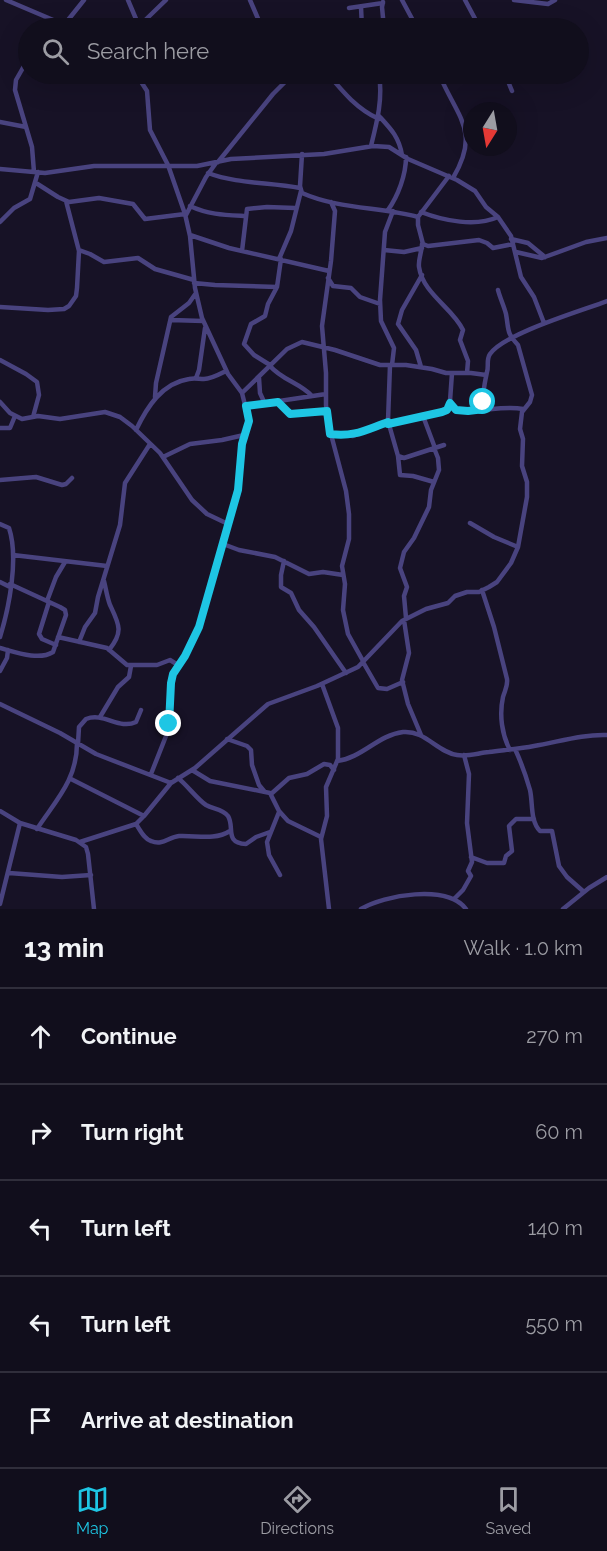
<!DOCTYPE html>
<meta charset="utf-8">
<style>
body{margin:0;font-family:Raleway,sans-serif;background:#1a1725;color:#f1f3f6}
.compass{position:absolute;left:463px;top:102px;width:54px;height:54px;border-radius:50%;background:#110e1c;box-shadow:0 6px 24px #0002;rotate:191deg}
.stop{position:absolute;width:18px;height:18px;margin:-14px;border:4px solid #1ec6e4;border-radius:50%;background:#fff}
.stop.end{background:#1ec6e4;border-color:#fff;box-shadow:0 2px 6px #0008}
.list{margin:0;padding:0;list-style:none}
h2{display:flex;justify-content:space-between;align-items:center;height:78px;margin:0;padding:0 24px;font-size:26px}
h2 small{font-size:20px;font-weight:400;color:#9c9ca3}
.list li{display:grid;grid-template-columns:39px 1fr auto;gap:18px;align-items:center;box-sizing:border-box;height:96px;padding:0 24px;border-top:2px solid #302e3b}
.list b{display:block;font-size:22px;white-space:nowrap}
.list em{font-size:20px;font-style:normal;color:#9c9ca3}
.icon{flex:none;width:33px;height:33px;fill:none;stroke:currentColor;stroke-width:2;stroke-linecap:round;stroke-linejoin:round}
.map{position:relative;flex:none;width:607px;height:909px;overflow:hidden}
.search{position:absolute;background:#110e1c;box-shadow:0 6px 24px #0002;left:18px;right:18px;top:18px;height:66px;display:flex;align-items:center;gap:15px;box-sizing:border-box;padding:0 21px;border-radius:33px;color:#9c9ca3;font-size:22px}
.sheet{height:558px;background:#110e1c}
nav{display:flex;justify-content:space-around;align-items:center;box-sizing:border-box;height:84px;border-top:2px solid #302e3b;background:#110e1c;font-size:16px;color:#9c9ca3}
nav a{display:grid;justify-items:center;gap:3px}
nav .on{color:#1ec6e4}
.map>svg:first-child{display:block}
.lines{fill:none;stroke-linecap:round;stroke-linejoin:round}
.minor{stroke:#49437f;stroke-width:4.5}
.route{stroke:#1ec6e4;stroke-width:8}
</style>
<div class="map">
<svg width="607" height="909" viewBox="0 0 607 909">
<rect width="100%" height="100%" fill="#171226"/>
<g class="lines">
<path class="minor" d="M6 0 72 28
M128 0 139 26
M250 0 262 28
M402 0 417 28
M465 0 480 28
M514 0 548 4 555 0
M383 2 382 7 384 28
M361 7 362 28
M349 8 383 3
M64 25 84 0
M137 28 166 0
M28 59 16 80 15 90 32 147 34 172
M136 74 147 91 150 130 168 165 185 214 190 236 195 288 202 318 228 374 242 393 249 421 242 444 238 490 199 627 185 656 173 674 171 683 168 731 151 774
M328 74C343 92 357 109 379 119
M439 74C457 117 481 131 453 178
M505 74 512 91
M379 116C391 129 399 137 402 155
M0 122 26 127
M371 146C377 122 383 99 379 74
M302 154 300 186 302 193C338 209 380 207 418 217
M218 162 273 94 287 80 290 74
M0 169 45 173 94 166H197L231 159 324 154 373 146 389 147 408 159 457 180 475 191 486 207 498 217 511 236 521 277 534 297 544 323
M208 173C237 184 269 182 300 188
M449 176 418 217V225L423 244 428 246 479 240 487 243 493 248 513 244
M36 183 58 197 69 202 99 198 133 204 145 219 185 214
M331 202 335 211 331 261 322 326 326 373V405L328 423 346 491 349 514V539L342 566 345 584 343 610 348 634 363 661
M190 206C209 215 226 215 246 216
M388 210C398 196 406 175 406 157
M421 212C444 221 476 227 498 217
M186 215 206 177 216 163
M0 222 14 208 30 199 38 172
M190 235 229 248 329 271
M511 239 528 243 545 257
M422 244C422 251 418 260 419 267 423 294 453 308 463 330L460 340 468 361 467 373
M79 250 90 254 104 262 138 258 155 269 194 280
M384 250 404 252 422 248
M242 251 247 209 267 207 295 208
M516 252 542 258 586 242 607 238
M279 259 291 231 301 191
M328 278 333 286 351 288 360 297 380 304
M194 283 215 285 277 287
M0 307 48 310 64 309 69 306 76 296 77 288 79 251 66 201
M171 320 203 321
M0 360 26 374 37 382 39 395 33 417
M270 365 254 355 244 344 251 324 265 316 268 304 277 287 281 259
M390 365 388 421 398 456 404 458 444 445
M392 365 394 348 381 321 380 300 385 232 393 211
M270 366C282 380 300 383 312 396
M421 367 416 350 398 324 402 310 422 275
M452 373 450 401 453 408C475 416 499 404 523 409
M196 378 199 370 205 328
M259 378 260 393 265 404
M242 393 287 349 302 342 335 350 380 365H406L432 369 446 373H471L486 375
M155 397 156 383 171 317 189 303 196 293
M0 402 10 413 22 419 38 416 60 419 105 412 120 417 132 426 160 453 192 500 207 514 228 524
M278 402C294 422 304 412 327 411
M246 406 326 394
M485 409C482 395 484 386 487 372 489 366 486 360 490 354 505 333 581 311 607 301
M423 416 435 448
M388 424 442 412 447 410 450 403
M0 428H10L15 416
M136 430C147 407 162 383 189 379 194 378 199 379 204 379 211 379 220 374 226 371
M330 433 353 436 388 422
M398 456 400 475 413 476 434 482
M163 457 190 444 222 440 244 435
M0 480 36 477 62 485 66 484 72 478
M470 523 494 537 518 547
M0 524 9 528C19 558 9 608 0 637
M223 544 239 550 275 557 309 574 323 572 343 575
M13 555 107 566
M284 561 281 575V587L291 593 299 610 314 627 346 673
M104 581C106 589 107 597 110 605 119 624 124 632 109 650
M0 582 10 587
M482 590 494 627 507 679C508 686 505 690 503 697 499 715 502 735 510 750
M47 601 56 577 65 562
M49 602 39 634 42 639 56 645
M406 618 404 596 407 587 400 568 404 552 414 538 429 507 431 490 439 470 438 458 434 448
M404 620 409 653 402 680 408 704 421 735
M58 637 107 648 127 665H157L170 660 178 665
M79 642 85 627 95 613 98 597 120 525 125 483 150 444
M0 648C15 652 39 661 53 652L66 615 65 610 60 607 10 584
M363 662 378 688 387 689 403 682
M0 671 7 658 8 650
M322 684 338 728V759L326 787 327 816 321 839 329 909
M0 704 60 733 96 754 171 783
M100 717 118 687 129 677 131 666
M227 739 247 746 251 750 252 765 259 785 264 791
M78 744 79 727 86 719C104 712 119 730 136 722L141 710
M515 749C521 762 526 776 530 790 533 803 530 821 540 831H552L559 866 567 877 584 892
M337 761C362 758 378 735 403 732 425 730 437 752 457 755 468 757 478 753 489 752 504 750 519 749 534 746 558 742 583 734 607 735
M192 770 210 781 270 793 279 811 288 821 321 837
M178 778C187 785 198 800 206 805 213 809 223 809 228 816 235 827 224 843 246 844L256 837 270 832
M71 779 144 816
M271 794 289 778 307 774 324 764 330 765 334 770
M0 811 20 823 76 840 86 847 88 854 94 909
M279 812 267 842 269 855 280 875
M136 824C140 830 144 839 151 841 163 846 168 837 179 836 196 835 214 841 230 831
M37 829C56 800 77 780 77 743
M80 842 136 824 144 816 171 783 195 768 268 704 317 686 358 667 402 621 426 609 448 603 455 596 467 592H479L489 587 497 582 511 563 518 547 527 497V482L522 466 523 439 520 429 522 412 530 402 532 395 518 345C506 332 509 330 506 314 504 306 500 298 498 290
M471 857 487 863H504L506 856 512 851 509 826 516 819H534
M9 873 62 877 91 875
M454 899 463 890 471 876 468 871 472 862 467 823 469 774 464 755
M0 904 20 823
M361 909C384 895 447 884 466 909
M563 909 589 888 607 877"/>
</g>
<g class="lines">
<path class="route" d="M169 724 171 683 173 674 185 656 199 627 238 490 242 444 249 421 246 406 278 402 290 414 327 411 330 434C355 437 365 430 388 422V424L442 412 447 410 450 403 456 410 468 411 484 409 483 402"/>
</g>
</svg>
<svg class="compass" viewBox="-18 -18 36 36"><path d="M0-13l5 13h-10z" fill="#e53935"/><path d="M0 13l5-13h-10z" fill="#9c9ca3"/></svg>
<div class="stop" style="left:483px;top:402px"></div>
<div class="stop end" style="left:169px;top:724px"></div>
<div class="search"><svg class="icon" aria-label="search" viewBox="0 0 24 24"><circle cx="10" cy="10" r="6"/><path d="M15 15l6 6"/></svg>Search here</div>
</div>
<section class="sheet">
<h2>13 min<small>Walk · 1.0 km</small></h2>
<ul class="list">
<li><svg class="icon" aria-label="ahead" viewBox="0 0 24 24"><path d="M12 20V5M6 11l6-6 6 6"/></svg><div><b>Continue</b></div><em>270 m</em></li>
<li><svg class="icon" aria-label="right" viewBox="0 0 24 24"><path d="M7 20v-9h11M14 6l5 5-5 5"/></svg><div><b>Turn right</b></div><em>60 m</em></li>
<li><svg class="icon" aria-label="left" viewBox="0 0 24 24"><path d="M17 20v-9H6M10 6l-5 5 5 5"/></svg><div><b>Turn left</b></div><em>140 m</em></li>
<li><svg class="icon" aria-label="left" viewBox="0 0 24 24"><path d="M17 20v-9H6M10 6l-5 5 5 5"/></svg><div><b>Turn left</b></div><em>550 m</em></li>
<li><svg class="icon" aria-label="arrive" viewBox="0 0 24 24"><path d="M6 21V4h12l-3 4 3 4H6"/></svg><div><b>Arrive at destination</b></div></li>
</ul>
</section>
<nav>
<a class="on"><svg class="icon" aria-label="map" viewBox="0 0 24 24"><path d="M3 6l6-2 6 2 6-2v14l-6 2-6-2-6 2zM9 4v14M15 6v14"/></svg>Map</a>
<a><svg class="icon" aria-label="directions" viewBox="0 0 24 24"><path d="M12 3l9 9-9 9-9-9zM9 14v-3h6M13 9l2 2-2 2"/></svg>Directions</a>
<a><svg class="icon" aria-label="saved" viewBox="0 0 24 24"><path d="M7 4h10v16l-5-4-5 4z"/></svg>Saved</a>
</nav>
